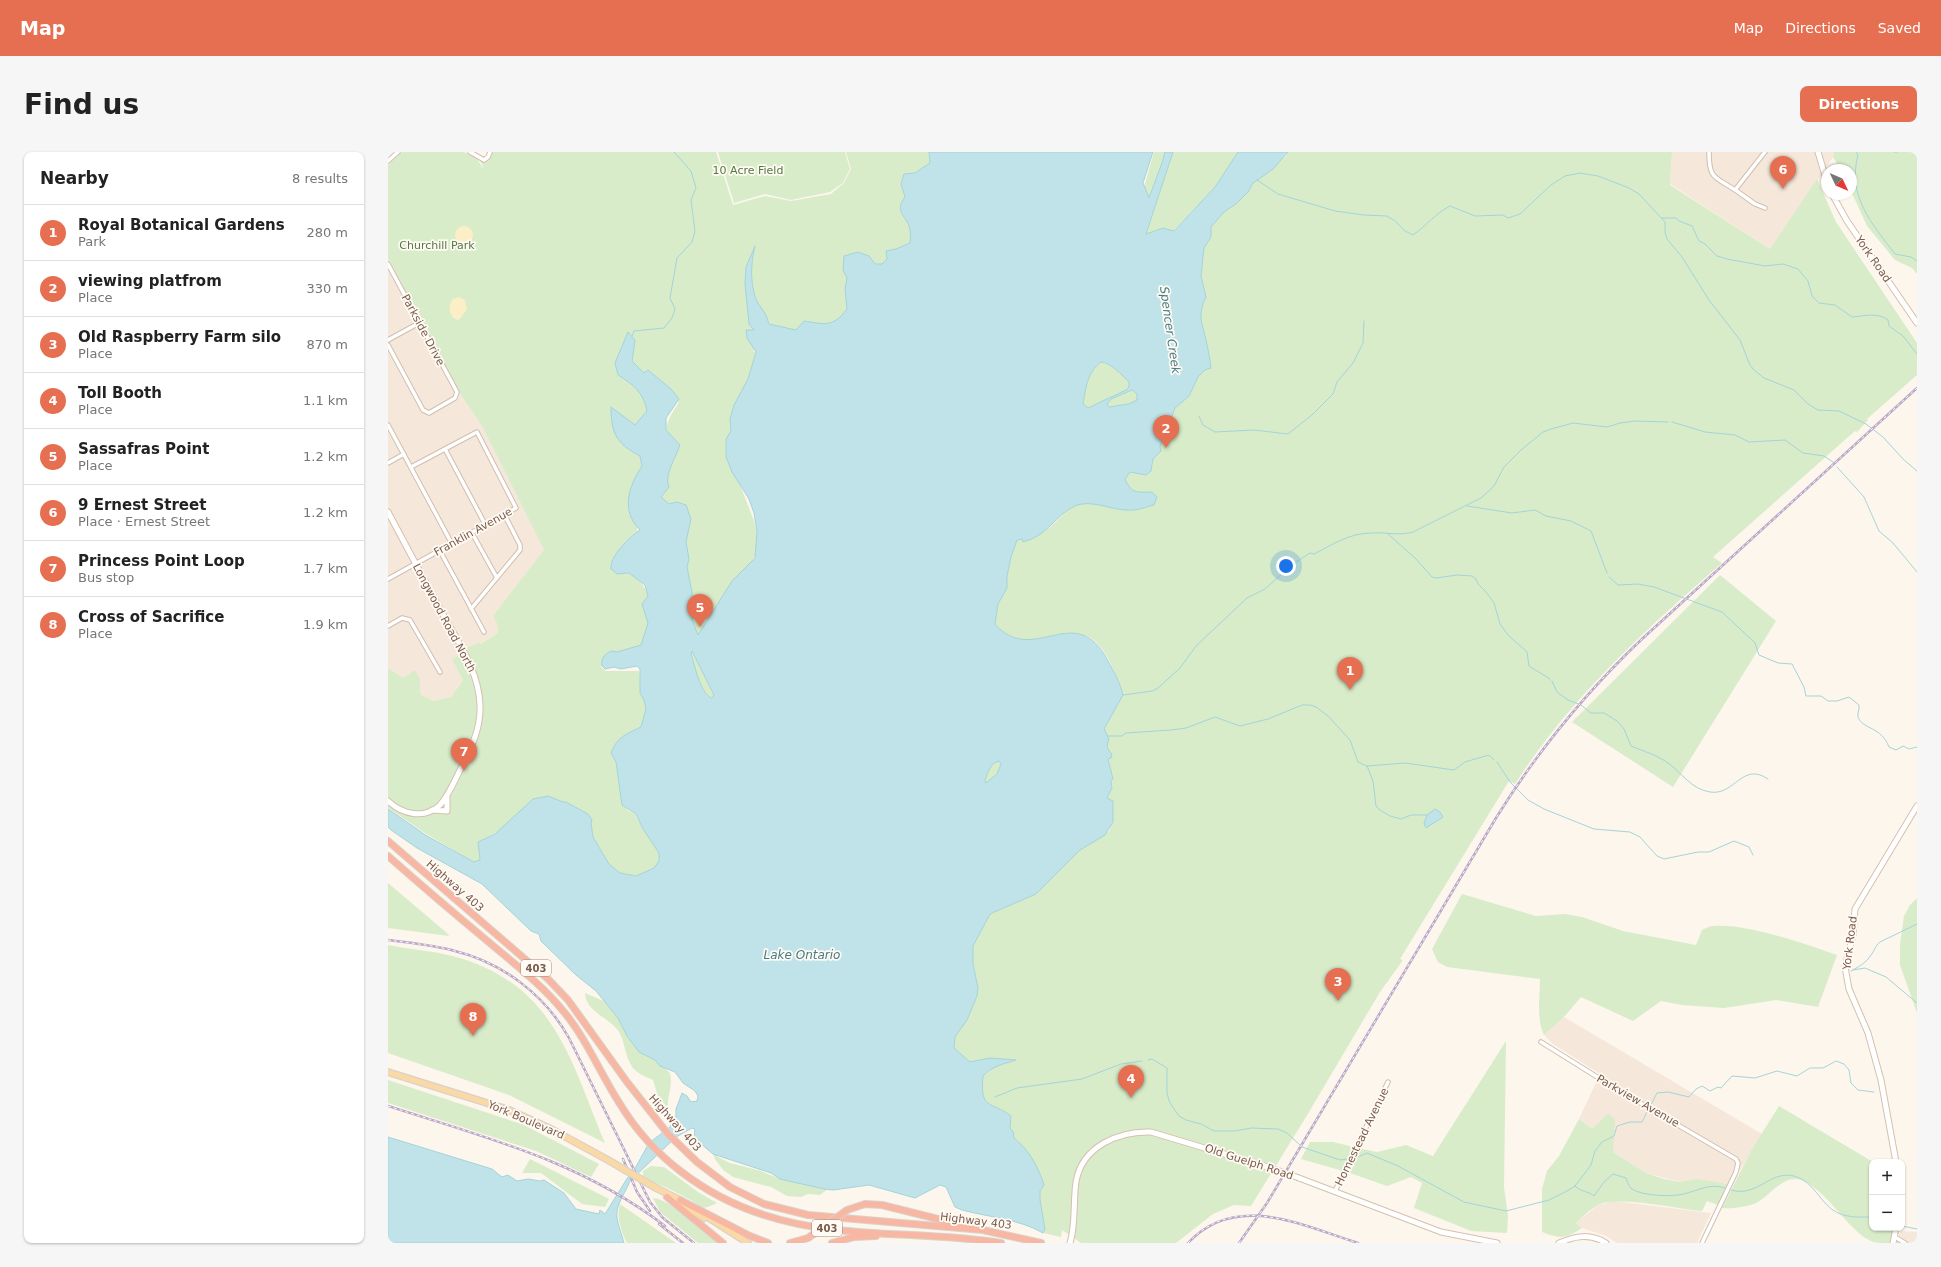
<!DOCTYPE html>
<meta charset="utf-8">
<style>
body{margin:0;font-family:"DejaVu Sans",sans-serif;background:#f6f6f6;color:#222}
.controls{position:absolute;right:12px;bottom:12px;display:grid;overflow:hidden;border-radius:8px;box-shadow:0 1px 3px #0004}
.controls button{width:36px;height:36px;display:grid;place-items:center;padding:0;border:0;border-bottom:1px solid #e0e0e0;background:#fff;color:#222;font:20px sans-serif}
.compass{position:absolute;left:1433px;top:12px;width:36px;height:36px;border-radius:50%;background:#fff;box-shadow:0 1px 3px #0004;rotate:134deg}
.you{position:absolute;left:898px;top:414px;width:14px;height:14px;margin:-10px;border:3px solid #fff;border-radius:50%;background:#1a73e8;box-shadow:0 0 0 6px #1a73e833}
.badge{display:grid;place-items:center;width:26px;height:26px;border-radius:50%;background:#e76f51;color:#fff;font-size:13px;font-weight:700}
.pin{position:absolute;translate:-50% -33px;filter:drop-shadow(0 1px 2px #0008)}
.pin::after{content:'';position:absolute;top:21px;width:14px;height:12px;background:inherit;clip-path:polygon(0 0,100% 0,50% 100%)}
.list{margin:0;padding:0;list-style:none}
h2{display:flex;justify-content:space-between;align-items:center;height:52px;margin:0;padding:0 16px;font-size:17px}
h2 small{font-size:13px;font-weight:400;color:#767676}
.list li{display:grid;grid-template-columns:26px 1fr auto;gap:12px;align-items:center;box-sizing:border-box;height:56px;padding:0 16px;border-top:1px solid #e0e0e0}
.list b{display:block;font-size:15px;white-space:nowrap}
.list p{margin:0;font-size:13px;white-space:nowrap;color:#767676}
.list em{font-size:13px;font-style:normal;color:#767676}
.map{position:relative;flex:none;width:1529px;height:1091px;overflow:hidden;border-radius:8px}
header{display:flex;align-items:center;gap:24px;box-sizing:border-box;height:56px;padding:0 20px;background:#e76f51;color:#fff}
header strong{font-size:19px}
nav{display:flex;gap:22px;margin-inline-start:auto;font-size:14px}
.intro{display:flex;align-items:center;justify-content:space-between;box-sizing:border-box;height:96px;padding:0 24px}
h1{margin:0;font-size:28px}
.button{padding:10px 18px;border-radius:8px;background:#e76f51;color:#fff;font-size:14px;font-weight:700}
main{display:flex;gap:24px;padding:0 24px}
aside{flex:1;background:#fff;border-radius:8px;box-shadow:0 1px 3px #0004}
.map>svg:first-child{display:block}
.residential{fill:#f5e8da}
.green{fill:#d8ecc9}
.sand{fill:#fcefc7}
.water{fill:#bfe3e8;stroke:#a5d3da;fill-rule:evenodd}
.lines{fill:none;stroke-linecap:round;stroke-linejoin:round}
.stream{stroke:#a5d3da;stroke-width:1}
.street-casing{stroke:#d1beb0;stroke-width:5.5}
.secondary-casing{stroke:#d6c0b0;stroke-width:7}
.primary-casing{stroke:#dad1cd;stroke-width:8}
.highway-casing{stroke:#dad1cd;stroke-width:8}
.street{stroke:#fff;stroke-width:3.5}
.secondary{stroke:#fff;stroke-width:5}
.primary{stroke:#fbd9a5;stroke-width:5.5}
.highway{stroke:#f7b7a3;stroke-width:6}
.rail-casing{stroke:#b9a8c9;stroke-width:2.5}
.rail{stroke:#fffaf3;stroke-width:1;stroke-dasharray:3;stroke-linecap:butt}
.secondary-bridge-casing{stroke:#d6c0b0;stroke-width:7;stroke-linecap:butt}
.primary-bridge-casing{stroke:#dad1cd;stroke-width:8;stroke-linecap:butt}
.highway-bridge-casing{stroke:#dad1cd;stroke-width:8;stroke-linecap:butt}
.secondary-bridge{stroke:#fff;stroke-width:5}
.primary-bridge{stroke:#fbd9a5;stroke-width:5.5}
.highway-bridge{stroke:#f7b7a3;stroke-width:6}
.labels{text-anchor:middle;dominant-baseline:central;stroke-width:3.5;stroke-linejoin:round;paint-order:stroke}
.shield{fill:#fffaf3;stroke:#a28b7f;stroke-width:1}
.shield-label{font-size:10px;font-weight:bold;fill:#7a5c4d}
.park-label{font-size:11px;fill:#537a41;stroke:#fffaf3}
.street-label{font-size:11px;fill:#7a5c4d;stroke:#fffaf3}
.water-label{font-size:12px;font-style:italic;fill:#437c86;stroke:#fffaf3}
</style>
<header>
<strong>Map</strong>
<nav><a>Map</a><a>Directions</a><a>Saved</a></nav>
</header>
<div class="intro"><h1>Find us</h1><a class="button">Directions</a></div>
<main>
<aside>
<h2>Nearby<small>8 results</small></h2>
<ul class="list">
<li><span class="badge">1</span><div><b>Royal Botanical Gardens</b><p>Park</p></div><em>280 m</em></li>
<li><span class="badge">2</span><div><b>viewing platfrom</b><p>Place</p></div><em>330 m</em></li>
<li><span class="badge">3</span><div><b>Old Raspberry Farm silo</b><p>Place</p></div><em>870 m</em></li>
<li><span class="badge">4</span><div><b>Toll Booth</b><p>Place</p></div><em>1.1 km</em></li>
<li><span class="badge">5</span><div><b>Sassafras Point</b><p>Place</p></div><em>1.2 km</em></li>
<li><span class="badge">6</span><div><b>9 Ernest Street</b><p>Place · Ernest Street</p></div><em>1.2 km</em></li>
<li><span class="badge">7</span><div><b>Princess Point Loop</b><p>Bus stop</p></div><em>1.7 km</em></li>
<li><span class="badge">8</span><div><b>Cross of Sacrifice</b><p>Place</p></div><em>1.9 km</em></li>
</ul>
</aside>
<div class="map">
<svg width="1529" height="1091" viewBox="0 0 1529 1091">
<rect width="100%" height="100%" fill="#fdf6ec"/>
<path class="residential" d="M1284 0H1446L1445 5 1382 97 1282 32Z
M0 106 70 239 94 274 157 400 105 464 109 472 110 481 65 507 75 528 63 545 45 549 32 542V527H15L0 516Z
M1176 865 1374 982 1351 1020 1340 1032 1310 1027 1291 1030 1258 1021 1225 1000 1191 967 1212 922 1165 892 1156 883Z
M1226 1049 1323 1061 1309 1091H1229L1218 1084 1194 1076 1188 1071 1210 1053Z
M1513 1079 1529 1080V1091H1508Z"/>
<path class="green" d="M14 0H76L89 7 96 18 92 8 98 10 104 0H328L345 53 377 44 403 49 443 42 456 31 463 17 458 0H542C544 32 526 63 522 94L459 160 453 170 409 181 384 177 380 166 371 195 365 198 369 203 344 312 366 369 370 386 368 403 316 480 306 487 297 430 299 409 298 383 303 367 298 357 280 358 272 344 276 342 277 339 275 337 283 309 287 305C276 276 274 277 291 250L283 240 257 225 244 209 245 205 236 196 265 258 260 309 249 378 253 381 229 417 236 422 244 421C270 445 263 461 256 492L218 507 213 515 218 519H251L261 560 235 648 239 658 247 662 255 677 271 701V709L266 716 248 724 232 721 221 712 205 685 203 671 192 658 178 650H175L160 644C137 660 115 679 90 690L92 708 86 710 40 683 0 656V516L15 526 27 518 32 527V542L45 549 63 545 75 528 64 507 78 499 77 497 91 490 92 492 110 481 109 472 105 464 156 398 94 274 70 239 0 106V13Z
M330 0H457L462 17 455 31 442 40 403 48 377 42 346 51Z
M766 0H778L750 85 756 35Z
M785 0H850L827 35 785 79 758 83Z
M900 0H1284L1282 33 1382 97 1429 27 1448 70 1529 191V223L1479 267 1480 268 1469 280 1467 279 1325 405 1334 411C1258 477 1182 546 1127 632L1121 629 1012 807 1015 808 992 840 921 960 863 1054 846 1053 825 1062 788 1091H693L674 1078 673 1085 655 1081 657 1077 652 1048V1039L656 1033C651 1015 640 998 626 986L625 979 622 976 623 964C602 947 592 959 595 924L607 914 626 908 602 906 582 910 566 896 567 885 579 868 589 844 590 836 585 812V794L601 764 604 761 648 742 692 698 721 679 725 670V655L719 647 724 636 720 598 716 577 719 572 733 534C725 518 717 492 699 484 669 489 629 498 607 472L610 452 619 436V424L623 405 629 388 635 386V390L661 376 679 359 688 353 737 327 742 320 749 321 764 316 765 306 773 299 772 295 787 256 801 244 810 225 817 218 823 216C822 207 820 197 818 188 814 170 809 164 818 145L813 124 816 96 823 85V75L836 60 848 52 861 39 864 32 897 5Z
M1446 0H1529V122L1524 116 1507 108 1479 74 1463 39V18H1453L1445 5Z
M713 210C723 210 734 223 741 230V235L739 238 700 256 695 252C698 235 699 221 713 210Z
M744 238 749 242V248L741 252 721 255 719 252V250C727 244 735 241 744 238Z
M1332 423 1388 469 1285 635 1184 570Z
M304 499 326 543 324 546C313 542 305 513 303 502Z
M608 609 612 610C614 618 606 627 598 631L597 629 602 615Z
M0 731 59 781 61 784 0 776Z
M1074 742 1148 764 1177 762 1194 765 1235 779 1308 793 1314 778C1318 776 1322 774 1326 774 1357 771 1418 792 1449 803L1430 855 1388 848 1336 856 1294 853 1273 849 1245 869 1193 845 1176 865 1156 883C1148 867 1152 844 1152 827L1059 815 1050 810 1044 797Z
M1529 746V861L1512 813V792L1516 764 1522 753Z
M0 793C25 798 50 799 75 807 168 837 183 910 217 991L121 943 0 901Z
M197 841 218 850 261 902 282 921C285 937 279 943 280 956L270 944 265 928C259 925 253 923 248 919 235 907 239 887 227 875 217 864 198 859 197 841Z
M1118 889 1116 1035 1120 1064 1119 1081 1083 1079 1026 1056 1034 1031 1023 1025 999 1034 959 1020 970 996 989 1000 1018 993 1045 1004Z
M0 928 136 973 211 1012 203 1025 148 999 0 951Z
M1391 954 1485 1010H1484V1076H1505L1503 1091C1498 1091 1489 1091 1485 1090 1459 1079 1441 1039 1413 1028 1395 1022 1382 1044 1368 1051 1359 1055 1343 1057 1334 1056L1364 997Z
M1220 962 1227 967 1225 1000 1258 1021 1276 1027 1291 1030 1310 1027 1340 1032 1330 1053 1319 1049 1314 1059C1291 1057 1228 1043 1210 1053 1202 1057 1195 1065 1188 1071L1194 1076C1177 1087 1172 1087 1154 1080V1037L1159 1019 1171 1004 1191 967 1204 977Z
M922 990H945L966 995 955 1019 913 1007Z
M324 999 330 1005 342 1011 373 1019 392 1027 441 1036 432 1043 420 1042 413 1045 399 1044 383 1035 345 1025 335 1018 327 1007Z
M142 1007 221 1047 217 1055 194 1052 153 1021H134Z
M263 1014 276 1015 310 1040 329 1051 320 1055 315 1056C296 1044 278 1033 255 1028V1019Z
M265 1046C281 1046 317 1080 331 1091H310L272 1060Z
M232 1052 288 1091H239C233 1080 228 1065 232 1052Z"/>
<path class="sand" d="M67 83a9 9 0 1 1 18 0a9 9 0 1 1-18 0Z
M71 145 77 148 79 157 72 167 69 168C61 164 59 154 65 147Z"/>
<path class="water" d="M541 0H765L755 31 761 46 774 11 777 0H785L758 82 775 76 786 79 827 35 850 0H900L885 17 864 32 861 39 848 52 836 60 823 75V85L816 96 813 124 818 145C809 164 814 170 818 188 820 197 822 207 823 216L817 218 810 225 801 244 787 256 772 295 773 299 765 307 763 319 758 323 742 320 737 327C744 342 748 340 764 340L769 345 766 353C757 355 749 359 739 358 723 358 703 347 687 354 667 363 660 384 635 390L634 387 629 388 623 405 619 424V436L610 452 607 472C645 516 688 446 720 509 726 520 732 530 735 543L716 577 721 587C718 594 719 597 724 602L723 606 720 607 725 627 723 629 724 636 719 646 725 649V670L717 683 692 698 648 742 604 761 601 764 585 794V812L590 836 589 844 579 868 567 885 566 896 582 910 602 906 628 908C616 912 604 914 595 924 592 959 602 948 623 964L622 976 625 979 626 986C641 998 650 1014 656 1033L652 1039V1048L657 1077 655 1081C631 1067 600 1065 574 1058L567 1055 558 1035 552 1033 527 1046 481 1033 445 1038 436 1037 392 1027 383 1021 325 1002 306 986 307 977 304 976 288 985 242 1029C239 1037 234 1044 231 1052 225 1064 233 1079 236 1091H0V985L104 1017 114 1025 120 1023 129 1029 140 1027 152 1029 156 1028 176 1041 188 1057 211 1062 212 1058 217 1062 240 1025 245 1020 261 991 282 975 288 964V957L294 941 299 944 303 950 309 949 310 944 307 939 295 931 287 920 272 914 267 908 251 900 239 884 230 866 208 839 188 823 153 789 151 782 143 779 94 732 29 696 3 678 0 675V657L39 684 86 710 92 708 90 690 107 682 145 647 160 644 175 650H178L200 662 204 668 203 671 205 685 221 712 232 721 248 724 266 716 271 709V701L255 677 248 662 234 653 228 610 223 601C229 585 238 582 253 575L258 557 256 548 252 541V517L249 514 233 517 226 515 217 517 214 514C213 506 216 503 223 499L229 500 253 493 260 471 254 452 260 444 257 433 241 421 229 422 223 417C222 403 241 386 252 378 232 358 241 334 254 314L252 304C229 292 223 282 223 255L247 273 259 259C256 241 245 232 230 223L227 211 240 180 247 188 244 209 256 221 260 218 283 237 291 247 278 266V278L292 293C288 305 276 323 281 335L273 345 281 352 289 350 298 353 303 367 298 390 301 407 299 415 304 440V468L310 483 344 429 367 406 369 380 366 361 361 347 344 320 338 305V287L343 279 342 267 346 253 360 227 368 200 359 186 358 178H366L361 172 357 132 358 115 367 94C363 110 362 128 367 144 370 155 378 158 381 172L408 178 416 169C436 172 445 176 459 157L457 137 459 126 455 118 456 104 470 100 481 104 487 112H494L499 107 498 99 508 97 522 91C522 87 523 82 522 78 520 64 505 61 517 45L513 32 516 22 527 21 542 11ZM713 210C722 210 734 223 741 230V235L738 238 700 256 695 252C698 235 699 221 713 210ZM744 238 749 242V248L741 252 721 255 719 252 723 247ZM304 499 326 543 324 546C312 542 307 513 303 502ZM611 609 613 612 609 622 598 631 597 628C600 621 602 611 611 609Z
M1047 657 1052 660 1055 665 1038 676 1036 671 1039 663Z"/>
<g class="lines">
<path class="stream" d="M1468 0 1470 3C1459 44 1484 72 1507 102L1523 105 1529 109
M1506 0H1509
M869 28 890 42 947 59 976 63 999 64 1007 69 1017 79 1025 83C1038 74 1048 61 1062 54L1087 64 1115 63 1120 66 1132 62 1163 33 1177 24 1192 21 1210 24 1241 36 1251 42 1277 70V80L1279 87 1294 105 1321 148 1352 188 1362 213 1366 218 1376 226 1406 238 1420 252 1430 258 1451 259 1478 272 1495 285 1515 307 1529 319
M1274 66H1288L1291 69 1304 74 1311 89 1317 92 1329 104 1339 107 1377 114 1395 112 1410 117 1420 129 1424 144 1431 151 1447 153 1464 165C1477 164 1489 160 1500 168L1501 174 1515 184 1529 202
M244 184 246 179 276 176 284 166 287 157 282 146 289 106 304 90 307 79 303 48 308 36 303 19 286 0
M811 264 815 273 827 280 866 278 900 282 925 262 945 242 949 230 965 211 975 191 976 169
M1284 270 1317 280 1347 283 1361 290 1397 288 1415 301 1436 304 1445 310
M1449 315 1476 345 1491 379 1505 391 1529 420
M1079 354 1124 361 1147 358 1158 364 1183 369 1203 379 1219 421
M1000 382 1028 407 1044 425 1048 426 1069 423 1084 424 1088 427 1090 432 1098 440 1106 451 1112 472 1120 483 1139 500 1141 514 1162 527
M1221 425 1230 433 1250 432 1266 435 1334 460 1367 491 1371 503 1390 511 1404 512 1416 535 1418 544H1433L1440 549H1449L1461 545 1471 553C1472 557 1469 561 1470 565 1475 578 1493 574 1501 595L1508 598 1515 594 1521 597 1529 595
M1164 529 1169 540 1180 548 1193 553 1203 561H1216L1229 569 1236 577 1243 594C1255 599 1269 603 1280 611 1294 621 1303 637 1322 640 1347 644 1354 609 1380 627
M735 543 764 539 770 536 792 516 808 494 859 446 877 437 905 412 922 401 926 402C946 392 961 381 984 381 998 380 1011 384 1025 380L1093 346 1106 334 1116 315 1133 298 1155 280 1163 277 1185 271 1219 275 1232 271 1247 269 1280 270
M720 584H734L738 581 783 578 798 576 827 565 852 574 880 567 914 553H922L928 555 940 564 962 588 970 610 979 614 1017 611 1066 618 1077 610 1101 603 1106 608
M1109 610 1122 630 1140 648 1156 657 1206 677 1242 680 1252 685 1269 704 1276 707 1310 700H1321L1346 689 1361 695 1365 703
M979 614 985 629 988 654 992 658 1002 664 1013 667 1023 663H1039
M1465 818 1477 816 1498 825 1529 851
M1463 819C1472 814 1478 811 1483 803 1487 798 1487 794 1492 790L1529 772
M760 908 764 907 779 916V942L782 951 791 964 798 968 813 972 826 979H847L863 976 890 977 899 981 914 995 952 1008 960 1007
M607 945 629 936 694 927 733 912 754 909
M1263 953 1269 941 1280 940 1301 945 1308 937 1314 934 1322 939 1330 935 1333 936 1344 924 1367 926 1389 919 1409 924 1422 916H1435L1448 909 1456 912 1461 918 1463 931 1470 938 1486 940
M965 1007 979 1001 1010 1014 1076 1050 1118 1059 1161 1048 1179 1039 1187 1034 1203 1013 1207 999 1214 990 1226 984 1229 974 1242 970H1254L1260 958
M1187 1034C1193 1040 1200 1039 1206 1044L1216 1030 1225 1022 1238 1026C1239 1029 1241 1035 1244 1037 1254 1044 1284 1045 1296 1042 1311 1038 1322 1031 1337 1036
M1343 1038C1369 1046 1382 1018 1406 1024 1427 1029 1432 1053 1450 1061 1461 1066 1473 1065 1484 1065
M1514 1074 1529 1077"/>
<g class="street-casing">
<path id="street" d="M82 0 96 8 100 5 102 0
M1321 0C1321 27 1326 24 1347 38L1377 0
M0 9 10 0
M1346 37 1367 52 1377 56
M0 112 69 240 67 246 41 261 35 258 0 193
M0 188 31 171
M0 273 64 392
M57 297 98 374
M0 311 16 302
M84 381 109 426
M52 399 96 480
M0 427 128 356 89 280 23 315
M83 457 132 398V393L117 364
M0 474 14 466 22 468 52 520
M1153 890 1230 938 1348 1007 1350 1011 1348 1020 1314 1091
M947 1039 1000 930
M1507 1085 1517 1091"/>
</g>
<g class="secondary-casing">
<path id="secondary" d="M1430 0 1439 30
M1444 42 1459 69 1529 171
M0 360C18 393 35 426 53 459 69 488 91 519 92 553 93 577 83 596 73 616 67 628 61 643 52 653 36 668 14 662 0 649
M44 658 59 659V644
M1508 1010 1493 928 1480 881 1461 837 1457 815 1465 783 1467 757 1529 654
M911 1026 1053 1080 1109 1091
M682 1091C688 1072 685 1050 688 1030 694 994 731 979 763 980L883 1016
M1171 1091C1187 1084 1202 1081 1218 1091
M1505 1091 1508 1076"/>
</g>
<g class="primary-casing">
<path id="primary" d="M0 920 121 958 163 977 220 1008
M268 1036 296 1050
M291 1051 316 1066
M313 1061 360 1091"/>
</g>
<g class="highway-casing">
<path id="highway" d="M0 689 160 827 180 848 239 930 280 982 309 1010 342 1035 376 1052 420 1063 595 1078 653 1091
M0 704C34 734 68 763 103 792 128 813 155 834 176 860 198 886 213 923 232 952 264 1005 317 1044 376 1063 452 1088 534 1078 613 1091
M279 1045 335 1091
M292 1048 362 1084 380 1091
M459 1058 477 1052 494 1053 578 1074
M402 1091 420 1086
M444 1091 466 1085 488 1084"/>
</g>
<use href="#street" class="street"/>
<use href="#secondary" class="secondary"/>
<use href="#primary" class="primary"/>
<use href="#highway" class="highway"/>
<g class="rail-casing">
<path id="rail" d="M0 788C22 791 45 793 67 799 115 811 157 843 181 886L262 1050 275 1066 306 1091
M0 954C99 986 192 1009 277 1074
M235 1007 249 1040 262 1059
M271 1072 295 1091
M800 1091C848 1039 915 1074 970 1091
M851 1091 879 1051 1108 666C1149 600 1197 541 1254 487L1529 236"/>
</g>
<use href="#rail" class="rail"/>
<g class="secondary-bridge-casing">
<path id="secondary-bridge" d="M883 1016 911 1026"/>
</g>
<g class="primary-bridge-casing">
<path id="primary-bridge" d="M220 1008 268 1036"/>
</g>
<g class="highway-bridge-casing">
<path id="highway-bridge" d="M420 1086 459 1058"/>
</g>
<use href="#secondary-bridge" class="secondary-bridge"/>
<use href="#primary-bridge" class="primary-bridge"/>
<use href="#highway-bridge" class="highway-bridge"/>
</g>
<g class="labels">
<g class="shield">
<rect x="133" y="808" width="30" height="16" rx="3"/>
<rect x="424" y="1068" width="30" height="16" rx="3"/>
</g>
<g class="shield-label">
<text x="148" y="816">403</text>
<text x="439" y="1076">403</text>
</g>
<g class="park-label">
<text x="360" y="18">10 Acre Field</text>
<text x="49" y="93">Churchill Park</text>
</g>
<g class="street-label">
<text transform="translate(1485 107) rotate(55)">York Road</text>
<text transform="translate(35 178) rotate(62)">Parkside Drive</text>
<text transform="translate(85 380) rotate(-29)">Franklin Avenue</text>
<text transform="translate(56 466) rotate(62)">Longwood Road North</text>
<text transform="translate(67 734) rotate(41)">Highway 403</text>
<text transform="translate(1462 791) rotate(-83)">York Road</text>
<text transform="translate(1250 949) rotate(30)">Parkview Avenue</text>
<text transform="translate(138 968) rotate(23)">York Boulevard</text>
<text transform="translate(287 971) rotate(48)">Highway 403</text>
<text transform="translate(974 985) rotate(-64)">Homestead Avenue</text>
<text transform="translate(861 1010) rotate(18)">Old Guelph Road</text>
<text transform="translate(588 1069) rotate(7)">Highway 403</text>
</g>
<g class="water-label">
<text transform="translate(782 178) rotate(82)">Spencer Creek</text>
<text x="414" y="803">Lake Ontario</text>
</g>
</g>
</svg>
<div class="controls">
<button>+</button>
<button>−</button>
</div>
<svg class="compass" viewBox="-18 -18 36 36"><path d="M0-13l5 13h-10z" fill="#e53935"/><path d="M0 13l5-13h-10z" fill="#767676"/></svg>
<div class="you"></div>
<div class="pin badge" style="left:962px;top:538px">1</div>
<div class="pin badge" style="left:778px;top:296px">2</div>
<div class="pin badge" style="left:950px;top:849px">3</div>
<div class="pin badge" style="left:743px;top:946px">4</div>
<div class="pin badge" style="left:312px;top:475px">5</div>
<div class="pin badge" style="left:1395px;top:37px">6</div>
<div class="pin badge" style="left:76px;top:619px">7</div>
<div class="pin badge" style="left:85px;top:884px">8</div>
</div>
</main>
